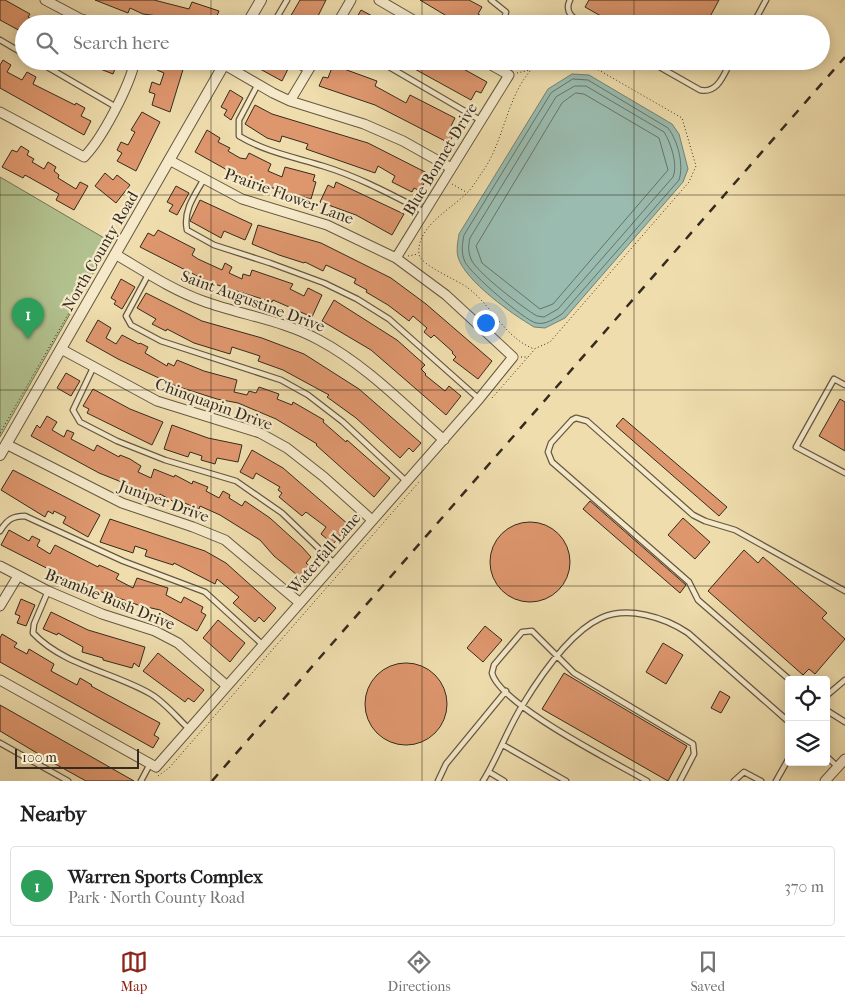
<!DOCTYPE html>
<meta charset="utf-8">
<style>
body{margin:0;font-family:"IM FELL French Canon",serif;background:#f2f2f2;color:#202124}
.controls{position:absolute;right:15px;bottom:15px;display:grid;overflow:hidden;border-radius:5px;box-shadow:0 2px 12px #0003}
.controls button{width:45px;height:45px;display:grid;place-items:center;padding:0;border:0;border-bottom:1px solid #e0e0e0;background:#fff;color:#202124;font:25px sans-serif}
.scale{position:absolute;left:15px;bottom:12px;width:124px;box-sizing:border-box;padding-left:5px;border:2px solid #352b1e;border-top:0;font-size:14px;line-height:18px;white-space:nowrap;color:#352b1e;-webkit-text-stroke:4px #f5e9ca;paint-order:stroke}
.you{position:absolute;left:485px;top:322px;width:18px;height:18px;margin:-12px;border:4px solid #fff;border-radius:50%;background:#1a73e8;box-shadow:0 0 0 8px #1a73e833}
.badge{display:grid;place-items:center;width:32px;height:32px;border-radius:50%;background:#8f2418;color:#fff;font-size:16px;font-weight:700}
.pin{position:absolute;translate:-50% -41px;filter:drop-shadow(0 1px 2px #0008)}
.pin::after{content:'';position:absolute;top:26px;width:18px;height:15px;background:inherit;clip-path:polygon(0 0,100% 0,50% 100%)}
.list{margin:0;padding:0;list-style:none}
h2{display:flex;justify-content:space-between;align-items:center;height:65px;margin:0;padding:0 20px;font-size:21px}
h2 small{font-size:16px;font-weight:400;color:#757577}
.list li{display:grid;grid-template-columns:32px 1fr auto;gap:15px;align-items:center;box-sizing:border-box;height:80px;margin:0 10px 10px;padding:0 10px;border:1px solid #e0e0e0;border-radius:5px}
.list b{display:block;font-size:19px;white-space:nowrap}
.list p{margin:0;font-size:16px;white-space:nowrap;color:#757577}
.list em{font-size:16px;font-style:normal;color:#757577}
.icon{flex:none;width:28px;height:28px;fill:none;stroke:currentColor;stroke-width:2;stroke-linecap:round;stroke-linejoin:round}
.map{position:relative;flex:none;width:845px;height:781px;overflow:hidden}
.search{position:absolute;background:#fff;box-shadow:0 2px 12px #0003;left:15px;right:15px;top:15px;height:55px;display:flex;align-items:center;gap:12px;box-sizing:border-box;padding:0 18px;border-radius:28px;color:#757577;font-size:19px}
.sheet{height:155px;background:#fff}
nav{display:flex;justify-content:space-around;align-items:center;box-sizing:border-box;height:70px;border-top:1px solid #e0e0e0;background:#fff;font-size:14px;color:#757577}
nav a{display:grid;justify-items:center;gap:2px}
nav .on{color:#8f2418}
.map>svg:first-child{display:block}
.green{fill:#b2c28f;stroke:#747656}
.water{fill:#9abbaf;stroke:#728175}
.lines{fill:none;stroke-linecap:round;stroke-linejoin:round}
.shore{stroke:#687366;stroke-width:1}
.building{fill:#de966d;stroke:#352b1e}
.service-casing{stroke:#645842;stroke-width:7}
.minor-casing{stroke:#645842;stroke-width:11}
.tertiary-casing{stroke:#645842;stroke-width:12}
.path{stroke:#352b1e;stroke-width:1;stroke-dasharray:1 2.5;stroke-linecap:butt}
.service{stroke:#f5e9ca;stroke-width:4.5}
.minor{stroke:#f5e9ca;stroke-width:9}
.tertiary{stroke:#f5e9ca;stroke-width:10}
.rail{stroke:#352b1e;stroke-width:2.5;stroke-dasharray:9 9;stroke-linecap:butt}
.grid{fill:none;stroke:#352b1e;stroke-width:1;stroke-opacity:0.55}
.labels{text-anchor:middle;dominant-baseline:central;stroke-width:4.5;stroke-linejoin:round;paint-order:stroke}
.street-label{font-size:16px;fill:#352b1e;stroke:#f5e9ca}
</style>
<div class="map">
<svg width="845" height="781" viewBox="0 0 845 781">
<rect width="100%" height="100%" fill="#efddad"/>
<filter id="stains"><feTurbulence type="fractalNoise" baseFrequency=".004" numOctaves="4"/><feColorMatrix values="0 0 0 0 .2 0 0 0 0 .09 0 0 0 0 .02 0 0 0 .5 -.17"/></filter>
<radialGradient id="worn" r=".72"><stop offset=".6" stop-color="#630" stop-opacity="0"/><stop offset="1" stop-color="#630" stop-opacity=".3"/></radialGradient>
<path class="green" d="M0 177 111 242 0 437Z"/>
<path class="water" d="M572 74 589 75 672 124 679 134 688 169 683 182 565 318 545 328 534 327C512 314 465 281 458 257 456 249 458 241 459 234L548 89Z"/>
<g class="lines">
<path class="shore" d="M573 79 588 80 668 128C678 141 684 165 679 180L562 314C554 319 546 325 536 323 524 320 471 274 465 262 461 253 462 245 464 235L551 93Z
M575 86H586L664 132C671 143 678 165 673 177L558 309 544 317 537 316C523 308 479 274 472 261 468 253 468 246 470 238L556 97Z
M576 93 584 94 659 138 668 170 553 304 540 309 482 263 476 246 562 103Z"/>
</g>
<path class="building" d="M0 0H5L30 14 28 17 40 24H24V33L0 20Z
M95 0H154L189 9 192 2 219 11 216 18 231 24H180L165 17 143 14 130 8 128 13Z
M300 0H326L314 24H286Z
M420 0H469L482 7 478 14 495 24H460Z
M589 0H719L706 24H615L585 7Z
M361 10 374 17 385 24H353Z
M3 60 11 65 7 72 22 80 27 72 36 77 33 84 75 105 76 103 85 108 81 116 91 121 84 135 0 88V65Z
M80 61H118L113 74Z
M163 61 185 63 170 112 152 105 155 94 149 92 152 82 160 85 164 73 157 70 160 62 162 63Z
M265 61H278L289 67 282 81 260 69Z
M414 61H449L487 82 481 93 476 91 471 100 411 67Z
M333 65 377 81 375 86 406 103 410 95 455 118 451 126 457 129 449 143 375 105 319 86 323 77 328 78Z
M230 90 243 98 231 120 224 115 227 110 221 107Z
M255 105 272 114 368 143 429 174 420 191 414 188 412 192 392 182 395 176 378 166 375 173 306 149 308 144 282 136 280 142 267 138 245 124Z
M142 112 160 122 136 171 117 161 122 153 117 150 121 142 128 145 135 132 131 130Z
M207 130 220 138 218 142 230 148 228 151 240 158 246 159 249 153 271 164 268 171 282 177 285 167 315 175 313 181 316 182 311 199 245 180 195 152Z
M21 146 29 151 27 155 34 159 32 162 44 169 48 162 56 167 54 171 59 175 58 178 76 189 80 182 88 186 74 210 56 200 59 194 25 175 23 178 2 167 12 150 17 152Z
M105 173 113 180 117 175 130 185 116 203 95 186Z
M336 182 404 214 392 235 356 215 320 202 328 185 334 188Z
M176 186 189 193 177 215 169 211 173 205 167 202Z
M200 200 252 224 245 240 224 231 221 238 190 221Z
M258 225 321 243 391 278 426 304 492 361 478 379 453 360 456 357 452 353 453 352 434 335 431 338 424 332 427 328 413 316 409 321 388 305 366 292 367 290 354 283 356 279 326 265 323 271 305 262 304 263 279 255 252 244Z
M158 230 195 249 192 255 198 259 222 270 225 263 232 267 229 273 242 279 243 274 250 276 252 270 293 284 290 289 304 296 308 288 322 295 312 317 273 300 272 302 211 283 140 247 148 233 154 236Z
M121 279 135 287 122 309 114 304 116 301 111 298Z
M146 293 202 321 262 338 304 354 359 389 421 443 413 452 409 448 400 458 356 418 327 397 329 395 283 370 258 361 260 356 232 347 230 354 194 343 167 329 166 331 152 324 156 319 137 308Z
M334 300 397 340 425 365 421 369 426 374 425 375 445 391 449 386 461 396 446 415 371 350 322 321Z
M98 320 111 328 106 338 116 344 122 335 139 344 140 343 148 347 145 353 167 366 168 363 174 366 177 360 204 371 237 380 234 392 247 395 249 391 256 393 259 387 279 394 277 399 292 405 293 402 324 420 323 422 346 442 347 440 390 478 374 497 316 445 317 444 276 419 238 403 217 399 176 386 118 359 86 341Z
M66 373 80 381 71 396 57 388Z
M93 389 130 409 163 422 152 445 87 413 89 409 83 406Z
M840 399 845 402V451L819 436Z
M47 416 57 422 52 430 64 437 67 430 74 433 71 439 94 451 97 445 119 457 120 455 130 459 141 466 138 472 151 478 154 469 174 477 175 475 192 484 193 481 208 487 206 491 219 498 223 491 230 495 229 498 242 506 245 501 270 518 302 547 311 557 306 563 311 567 302 579 274 556 260 540 220 515 200 506 199 509 177 500 176 503 160 494 159 497 99 473 31 436 37 425 40 428Z
M623 418 727 507 719 516 616 426Z
M172 425 208 438 242 445 238 462 217 458 215 464 201 460 202 456 190 452 188 457 164 449Z
M252 450 283 468 349 525 333 544 321 534 326 527 306 512 302 516 279 497 282 493 278 490 280 487 256 473 253 479 240 472Z
M13 470 100 515 88 537 63 523 66 517 54 511 53 514 48 511 45 517 1 490Z
M590 501 686 585 680 593 583 509Z
M683 518 710 542 695 559 668 535Z
M110 519 205 551 226 563 276 608 264 622 259 617 255 622 233 603 239 597 217 579 215 584 174 563 173 565 145 556 147 550 135 546 133 553 100 542Z
M490 562a40 40 0 1 1 80 0a40 40 0 1 1-80 0Z
M9 530 29 541 32 536 40 540 37 546 50 554 55 545 98 567 99 565 106 568 119 574 116 579 133 588 137 578 168 588 166 595 181 603 184 597 203 607 201 612 206 615 197 631 160 610 138 605 76 583 1 545Z
M744 550 758 563 763 557 827 613 822 618 845 639 815 674 809 669 803 675 708 591Z
M21 599 35 605 26 626 17 623 20 616 15 614Z
M51 612 88 630 145 647 139 667 134 663 132 668 103 660V658L82 652 83 647 58 633 57 635 43 629Z
M218 620 245 643 230 662 203 638Z
M485 626 502 640 483 662 467 648Z
M2 634 17 643 14 647 27 654 29 649 54 664 51 671 77 685 80 678 92 685 91 686 160 723 154 735 159 738 153 748 0 662V638Z
M663 643 683 655 666 684 646 672Z
M158 653 204 690 194 702 188 698 185 702 143 671Z
M365 704a41 41 0 1 1 82 0a41 41 0 1 1-82 0Z
M564 673 687 746 668 781 542 709Z
M720 691 730 697 721 713 711 708Z
M0 705 46 731 134 781H86L57 765 0 731Z"/>
<g class="lines">
<g class="service-casing">
<path id="service" d="M491 0 506 12 503 24
M570 0C564 12 573 18 582 24
M273 24 287 0
M753 24 766 0
M0 40 24 54
M37 61 116 107
M290 61 308 71
M379 61 480 120
M649 61 700 90C718 94 724 74 731 61
M258 84 239 120V136C266 152 294 157 323 166 359 177 392 195 425 212
M204 179C194 196 183 211 187 230L214 245 270 263 324 283 357 299 389 319 479 399
M149 273 126 316 131 325 161 341 281 380 308 395 343 422 407 482
M93 368 73 410 80 422 117 441 165 460 236 481 282 513 334 563
M845 385 834 379 796 447 845 473
M0 531C7 520 12 516 25 516L123 561 205 592 263 645
M48 591 34 624 33 633C63 665 112 672 149 693 164 701 177 718 189 729
M790 680 698 600 689 582 552 462 548 452 551 443 572 420 576 418 587 421 693 515 705 521 735 530 845 591
M826 696 845 680
M826 710 845 722
M0 743 68 781
M503 745 566 781
M826 756 838 767
M489 772 504 781
M141 781 150 764
M438 781 446 764 506 691
M483 781C498 757 507 730 522 706 539 678 570 632 601 618 628 606 664 617 688 633L789 722
M647 781C616 763 500 705 492 673L494 665 522 632 532 631 574 673 693 744 694 754 680 781
M734 781 744 772 761 781
M776 781 789 758"/>
</g>
<g class="minor-casing">
<path id="minor" d="M45 0 81 19 102 24
M379 0 420 24
M337 24 351 0
M218 61 273 93 290 101 364 124 403 141 451 168
M290 101 314 61
M0 112 84 157C102 139 129 87 135 61
M115 254C144 271 172 290 203 301 241 315 283 320 319 340 366 365 404 405 444 440
M396 258 509 75 484 61
M61 349 157 401 260 433 287 448 324 477 372 520
M6 444 122 503 193 527 225 540 300 603
M0 566 48 591 102 614 155 631 178 643 227 686
M0 606 18 576
M0 680 156 767 479 399 513 357 446 295 396 258 327 225 242 199 169 160
M825 781 845 759"/>
</g>
<g class="tertiary-casing">
<path id="tertiary" d="M247 24 261 0
M0 455 226 61"/>
</g>
<path class="path" d="M540 61C506 90 507 136 483 171 478 178 473 187 467 193 451 209 416 227 419 254 421 266 458 280 468 288 493 307 504 337 534 349L550 342 689 182 696 166 682 118 583 61
M517 73 530 70
M452 184 466 192
M408 256 418 254
M521 357H528L534 350
M492 398 528 357
M0 433 109 243
M158 776 169 768 419 482"/>
<use href="#service" class="service"/>
<use href="#minor" class="minor"/>
<use href="#tertiary" class="tertiary"/>
<path class="rail" d="M212 781 845 57"/>
</g>
<path class="grid" d="M211 0V24M422 0V24M634 0V24M211 61V781M422 61V781M634 61V781M0 195H845M0 390H845M0 586H845"/>
<g class="labels">
<g class="street-label">
<text transform="translate(440 159) rotate(-59)">Blue Bonnet Drive</text>
<text transform="translate(289 196) rotate(20)">Prairie Flower Lane</text>
<text transform="translate(100 251) rotate(-60)">North County Road</text>
<text transform="translate(253 301) rotate(20)">Saint Augustine Drive</text>
<text transform="translate(214 404) rotate(20)">Chinquapin Drive</text>
<text transform="translate(164 501) rotate(20)">Juniper Drive</text>
<text transform="translate(324 553) rotate(-49)">Waterfall Lane</text>
<text transform="translate(110 599) rotate(22)">Bramble Bush Drive</text>
</g>
</g>
<rect width="100%" height="100%" filter="url(#stains)"/>
<rect width="100%" height="100%" fill="url(#worn)"/>
</svg>
<div class="controls">
<button><svg class="icon" aria-label="locate" viewBox="0 0 24 24"><circle cx="12" cy="12" r="6"/><path d="M12 2v4M12 18v4M2 12h4M18 12h4"/></svg></button>
<button><svg class="icon" aria-label="layers" viewBox="0 0 24 24"><path d="M12 4l9 5-9 5-9-5zM3 14l9 5 9-5"/></svg></button>
</div>
<div class="scale">100 m</div>
<div class="you"></div>
<div class="pin badge" style="left:28px;top:339px;background:#2e9e5b">1</div>
<div class="search"><svg class="icon" aria-label="search" viewBox="0 0 24 24"><circle cx="10" cy="10" r="6"/><path d="M15 15l6 6"/></svg>Search here</div>
</div>
<section class="sheet">
<h2>Nearby<small></small></h2>
<ul class="list">
<li><span class="badge" style="background:#2e9e5b">1</span><div><b>Warren Sports Complex</b><p>Park · North County Road</p></div><em>370 m</em></li>
</ul>
</section>
<nav>
<a class="on"><svg class="icon" aria-label="map" viewBox="0 0 24 24"><path d="M3 6l6-2 6 2 6-2v14l-6 2-6-2-6 2zM9 4v14M15 6v14"/></svg>Map</a>
<a><svg class="icon" aria-label="directions" viewBox="0 0 24 24"><path d="M12 3l9 9-9 9-9-9zM9 14v-3h6M13 9l2 2-2 2"/></svg>Directions</a>
<a><svg class="icon" aria-label="saved" viewBox="0 0 24 24"><path d="M7 4h10v16l-5-4-5 4z"/></svg>Saved</a>
</nav>
